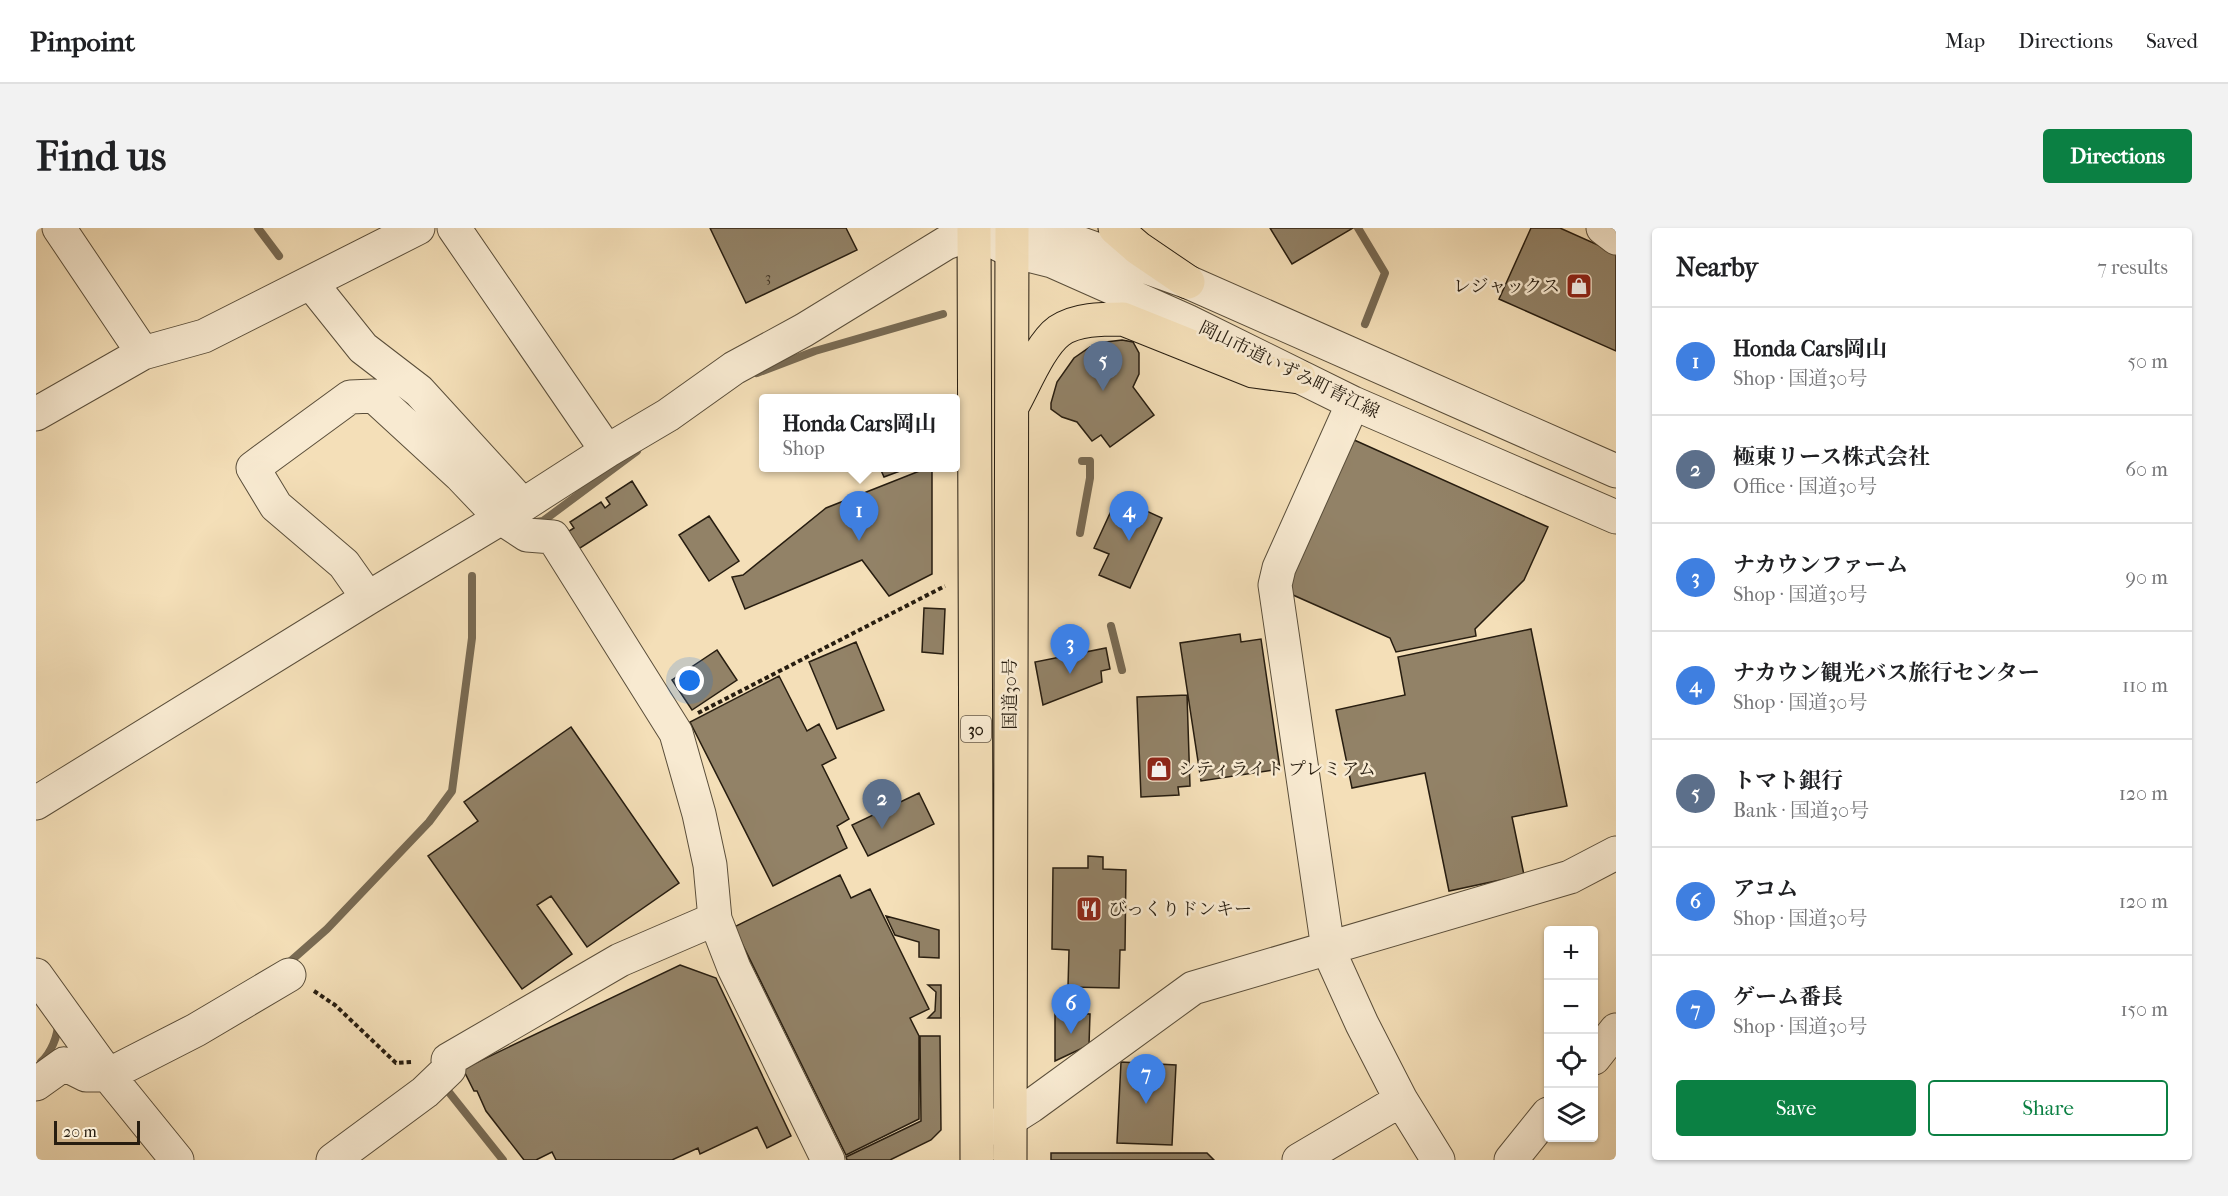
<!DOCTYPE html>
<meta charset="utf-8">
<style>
body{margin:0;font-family:"IM FELL French Canon","Noto Serif JP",serif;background:#f2f2f2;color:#202124}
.controls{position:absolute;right:18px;bottom:18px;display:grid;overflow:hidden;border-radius:6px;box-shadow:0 2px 4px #0004}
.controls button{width:54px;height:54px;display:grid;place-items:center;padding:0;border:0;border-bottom:2px solid #e0e0e0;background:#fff;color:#202124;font:30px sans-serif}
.scale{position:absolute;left:18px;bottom:15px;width:86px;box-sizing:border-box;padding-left:6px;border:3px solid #271d10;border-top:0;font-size:16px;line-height:21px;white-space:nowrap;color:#271d10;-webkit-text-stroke:4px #f8ead1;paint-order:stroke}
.you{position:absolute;left:654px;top:453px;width:21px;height:21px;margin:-15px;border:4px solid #fff;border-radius:50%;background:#1a73e8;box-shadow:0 0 0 9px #1a73e833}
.badge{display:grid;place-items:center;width:39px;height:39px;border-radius:50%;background:#0b8043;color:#fff;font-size:20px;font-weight:700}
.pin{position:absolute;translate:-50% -50px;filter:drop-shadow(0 2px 3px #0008)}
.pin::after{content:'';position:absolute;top:32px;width:21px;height:18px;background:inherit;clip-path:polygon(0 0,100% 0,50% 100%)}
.popup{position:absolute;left:723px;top:166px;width:201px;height:78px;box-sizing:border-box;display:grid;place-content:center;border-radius:6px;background:#fff;filter:drop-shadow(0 2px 4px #0005);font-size:20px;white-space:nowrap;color:#757577}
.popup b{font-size:22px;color:#202124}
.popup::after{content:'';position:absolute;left:50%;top:100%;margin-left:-12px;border:12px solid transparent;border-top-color:#fff}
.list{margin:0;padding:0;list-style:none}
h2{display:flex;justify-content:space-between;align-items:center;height:78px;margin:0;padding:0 24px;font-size:26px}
h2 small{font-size:20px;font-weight:400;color:#757577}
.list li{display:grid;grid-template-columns:39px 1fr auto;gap:18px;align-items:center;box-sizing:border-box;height:108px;padding:0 24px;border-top:2px solid #e0e0e0}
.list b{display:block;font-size:22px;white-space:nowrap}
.list p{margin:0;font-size:20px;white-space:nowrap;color:#757577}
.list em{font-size:20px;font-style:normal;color:#757577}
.actions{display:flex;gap:12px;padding:18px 24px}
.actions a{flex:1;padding:14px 0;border:2px solid #0b8043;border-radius:6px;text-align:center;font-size:21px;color:#0b8043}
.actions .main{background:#0b8043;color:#fff}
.icon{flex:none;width:33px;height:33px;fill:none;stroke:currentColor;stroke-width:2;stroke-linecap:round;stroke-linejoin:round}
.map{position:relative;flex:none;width:1580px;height:932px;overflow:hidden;border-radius:6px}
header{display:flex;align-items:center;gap:36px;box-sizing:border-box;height:84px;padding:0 30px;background:#fff;border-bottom:2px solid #e0e0e0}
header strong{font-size:28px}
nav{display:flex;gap:33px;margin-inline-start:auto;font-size:21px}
.intro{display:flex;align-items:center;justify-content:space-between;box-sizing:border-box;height:144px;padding:0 36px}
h1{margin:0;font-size:42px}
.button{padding:15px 27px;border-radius:6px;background:#0b8043;color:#fff;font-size:21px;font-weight:700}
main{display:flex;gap:36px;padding:0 36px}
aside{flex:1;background:#fff;border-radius:6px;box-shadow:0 2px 4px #0004}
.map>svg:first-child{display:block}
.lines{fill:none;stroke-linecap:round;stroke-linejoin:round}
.stream{stroke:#786a53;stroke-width:8}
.building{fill:#928267;stroke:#271d10;stroke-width:1.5}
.minor-casing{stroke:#5a4e3a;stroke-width:35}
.highway-casing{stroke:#271d10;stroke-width:35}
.path{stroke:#271d10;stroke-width:4;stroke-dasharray:4.5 3;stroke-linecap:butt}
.minor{stroke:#f8ead1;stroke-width:33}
.highway{stroke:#f4dfb8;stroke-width:33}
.labels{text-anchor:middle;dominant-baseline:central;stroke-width:5;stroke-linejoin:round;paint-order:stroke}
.number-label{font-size:15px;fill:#423626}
.shield{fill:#f8ead1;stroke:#665a4a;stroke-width:1.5}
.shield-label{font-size:16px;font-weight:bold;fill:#271d10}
.poi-label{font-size:18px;fill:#271d10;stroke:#f8ead1;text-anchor:start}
.street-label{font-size:18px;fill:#271d10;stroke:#f8ead1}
</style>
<header>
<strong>Pinpoint</strong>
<nav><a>Map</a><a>Directions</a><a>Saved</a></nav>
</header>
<div class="intro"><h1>Find us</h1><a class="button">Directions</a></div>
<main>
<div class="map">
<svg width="1580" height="932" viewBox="0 0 1580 932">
<rect width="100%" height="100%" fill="#f4dfb8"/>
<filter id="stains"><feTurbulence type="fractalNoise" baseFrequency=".00333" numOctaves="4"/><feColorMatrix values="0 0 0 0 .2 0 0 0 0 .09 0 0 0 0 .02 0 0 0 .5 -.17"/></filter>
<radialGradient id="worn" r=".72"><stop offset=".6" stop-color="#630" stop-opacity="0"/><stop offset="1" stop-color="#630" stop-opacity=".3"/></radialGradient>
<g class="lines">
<path class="stream" d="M222 0 243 28
M1322 0 1349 45 1329 96
M721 145 779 123 907 86
M500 294 507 293 601 223
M1044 305 1054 250V233H1046
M1075 398 1086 442
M249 738 291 701 393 594 416 563 436 410V348
M5 834C15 825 22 808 22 795
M408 858 467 932"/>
</g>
<path class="building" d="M674 0H810L821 22 710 75Z
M1234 0H1317L1256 36Z
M1495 0H1524L1580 25V123L1463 71Z
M1086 112 1097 114 1103 125V146L1097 159 1118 187 1074 219 1065 207 1056 213 1041 194 1026 189 1015 181V175L1021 154 1038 130 1054 119 1070 114Z
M1316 211 1512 299 1488 352 1439 401 1440 408 1360 424 1354 410 1248 363Z
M844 240H872L848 249Z
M891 240H896V346L853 368 826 332 709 381 696 349 707 347 790 280Z
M596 253 611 277 541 322 530 305 538 300 534 294 565 274 569 280 574 276 570 270Z
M1095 276 1126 290 1094 360 1063 347 1073 326 1058 320 1076 281 1090 287Z
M673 288 703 333 673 353 643 307Z
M888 380 909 381 907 426 886 424Z
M1495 401 1531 578 1476 589 1488 647 1413 663 1389 545 1316 560 1300 482 1369 467 1362 429Z
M1204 406 1205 414 1225 411 1244 541 1165 553 1144 415Z
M820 414 848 482 801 501 773 434Z
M1070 420 1074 441 1065 443 1066 454 1007 477 999 434Z
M681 422 701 452 656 482 636 452Z
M743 448 771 503 783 496 800 530 786 537 813 591 801 598 811 620 737 658 654 494Z
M1151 467 1154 558 1142 559 1143 567 1105 569 1101 469Z
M535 499 643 655 551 719 515 668 501 677 536 726 486 761 392 628 442 593 428 574Z
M883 565 898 596 832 628 816 597Z
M1052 628 1067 629V641L1090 642 1089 722H1084L1083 760 1032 759 1033 722 1016 721 1017 640H1052Z
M804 647 815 670 834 661 893 781 874 790 883 808V891L810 927 698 699Z
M850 688 903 702V730L883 729V714L859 707Z
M644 737 680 750 755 908 731 920 721 899 664 926 662 920 636 932H520L516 924 500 932H488L450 883 441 863H438L427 841Z
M892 757H905V790H892L899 783 900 764Z
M1019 785 1054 786 1053 817 1019 833Z
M884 808H904L905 902 895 912 854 932H811L810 929 885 893Z
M1085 834 1140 837 1136 917 1081 915Z
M1015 925H1171L1178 932H1015Z"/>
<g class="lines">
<g class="minor-casing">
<path id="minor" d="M23 0 107 125
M418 0 571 223
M1001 0 1152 54 1580 243
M1567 0 1580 10
M950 10 976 23 1016 33 1151 93 1317 175 1580 289
M275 55 327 120 383 163 487 277
M1317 175 1243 340 1239 357 1292 721 1326 796 1365 872 1402 932
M0 186 107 125 168 108 382 0
M332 370 308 336 240 278 217 240 314 169 338 168 424 247 465 290 491 307 517 309 640 505 663 586 674 637 679 691 698 740 792 932
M0 575 332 370 487 277 571 223 632 187 698 140 768 102 910 15 952 0
M0 747 72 847 141 932
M1558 830 1580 802
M0 856 28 836 50 847H72L160 802 253 747
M952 901 973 892 995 878 1157 760 1534 649 1580 625
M297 932 389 864 413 841 412 832 584 732 679 691
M1263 932 1365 872
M1475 932 1512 886"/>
</g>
<g class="highway-casing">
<path id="highway" d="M938 0 941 932
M1079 0 1102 20 1152 54
M978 175C989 155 1005 116 1023 103 1040 91 1066 91 1087 91L1217 143 1263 149
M974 932 976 0"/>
</g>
<path class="path" d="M662 485 909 358
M278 763 299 777 360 835 375 834"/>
<use href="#minor" class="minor"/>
<use href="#highway" class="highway"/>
</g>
<defs>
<g id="shop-square" transform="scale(1.35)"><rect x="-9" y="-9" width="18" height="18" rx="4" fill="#8f2418" stroke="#f8ead1"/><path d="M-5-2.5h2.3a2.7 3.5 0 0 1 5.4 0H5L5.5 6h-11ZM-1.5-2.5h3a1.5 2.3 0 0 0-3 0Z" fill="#fff"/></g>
<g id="restaurant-square" transform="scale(1.35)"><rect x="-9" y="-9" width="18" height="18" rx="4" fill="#8f2418" stroke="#f8ead1"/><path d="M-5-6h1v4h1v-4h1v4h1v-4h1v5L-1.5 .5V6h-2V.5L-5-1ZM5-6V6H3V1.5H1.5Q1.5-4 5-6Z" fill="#fff"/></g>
</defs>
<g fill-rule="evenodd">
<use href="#shop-square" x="1543" y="58"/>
<use href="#shop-square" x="1123" y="541"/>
<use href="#restaurant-square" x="1053" y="681"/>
</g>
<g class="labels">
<g class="number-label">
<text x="732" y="49">3</text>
</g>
<rect class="shield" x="925" y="488" width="30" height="26" rx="4.5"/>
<g class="shield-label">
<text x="940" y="501">30</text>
</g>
<g class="poi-label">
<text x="1524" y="58" text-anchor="end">レジャックス</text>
<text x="1142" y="541">シティライト プレミアム</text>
<text x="1072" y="681">びっくりドンキー</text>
</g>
<g class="street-label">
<text transform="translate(1253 142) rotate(26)">岡山市道いずみ町青江線</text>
<text transform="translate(974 466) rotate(-90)">国道30号</text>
</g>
</g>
<rect width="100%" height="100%" filter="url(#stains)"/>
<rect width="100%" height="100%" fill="url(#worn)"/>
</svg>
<div class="controls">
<button>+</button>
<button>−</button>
<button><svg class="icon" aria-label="locate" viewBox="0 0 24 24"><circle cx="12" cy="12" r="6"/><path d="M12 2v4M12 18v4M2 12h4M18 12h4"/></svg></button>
<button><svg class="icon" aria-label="layers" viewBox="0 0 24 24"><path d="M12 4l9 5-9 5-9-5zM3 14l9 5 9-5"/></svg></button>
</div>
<div class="scale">20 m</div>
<div class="you"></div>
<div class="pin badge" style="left:823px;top:313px;background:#3f7fe0">1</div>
<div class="popup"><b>Honda Cars岡山</b>Shop</div>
<div class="pin badge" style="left:846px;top:601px;background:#5c6f8a">2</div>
<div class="pin badge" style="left:1034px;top:446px;background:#3f7fe0">3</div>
<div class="pin badge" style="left:1093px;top:313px;background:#3f7fe0">4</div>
<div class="pin badge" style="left:1067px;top:163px;background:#5c6f8a">5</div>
<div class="pin badge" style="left:1035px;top:806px;background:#3f7fe0">6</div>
<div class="pin badge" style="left:1110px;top:876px;background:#3f7fe0">7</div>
</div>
<aside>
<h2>Nearby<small>7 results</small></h2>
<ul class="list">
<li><span class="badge" style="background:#3f7fe0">1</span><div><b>Honda Cars岡山</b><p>Shop · 国道30号</p></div><em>50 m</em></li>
<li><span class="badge" style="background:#5c6f8a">2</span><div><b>極東リース株式会社</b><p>Office · 国道30号</p></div><em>60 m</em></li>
<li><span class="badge" style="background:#3f7fe0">3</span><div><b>ナカウンファーム</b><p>Shop · 国道30号</p></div><em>90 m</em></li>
<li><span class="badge" style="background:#3f7fe0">4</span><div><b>ナカウン観光バス旅行センター</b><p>Shop · 国道30号</p></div><em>110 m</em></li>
<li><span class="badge" style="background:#5c6f8a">5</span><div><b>トマト銀行</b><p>Bank · 国道30号</p></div><em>120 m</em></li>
<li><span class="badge" style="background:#3f7fe0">6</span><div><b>アコム</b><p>Shop · 国道30号</p></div><em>120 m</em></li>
<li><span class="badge" style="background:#3f7fe0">7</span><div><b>ゲーム番長</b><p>Shop · 国道30号</p></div><em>150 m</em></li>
</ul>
<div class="actions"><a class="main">Save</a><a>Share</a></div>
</aside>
</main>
